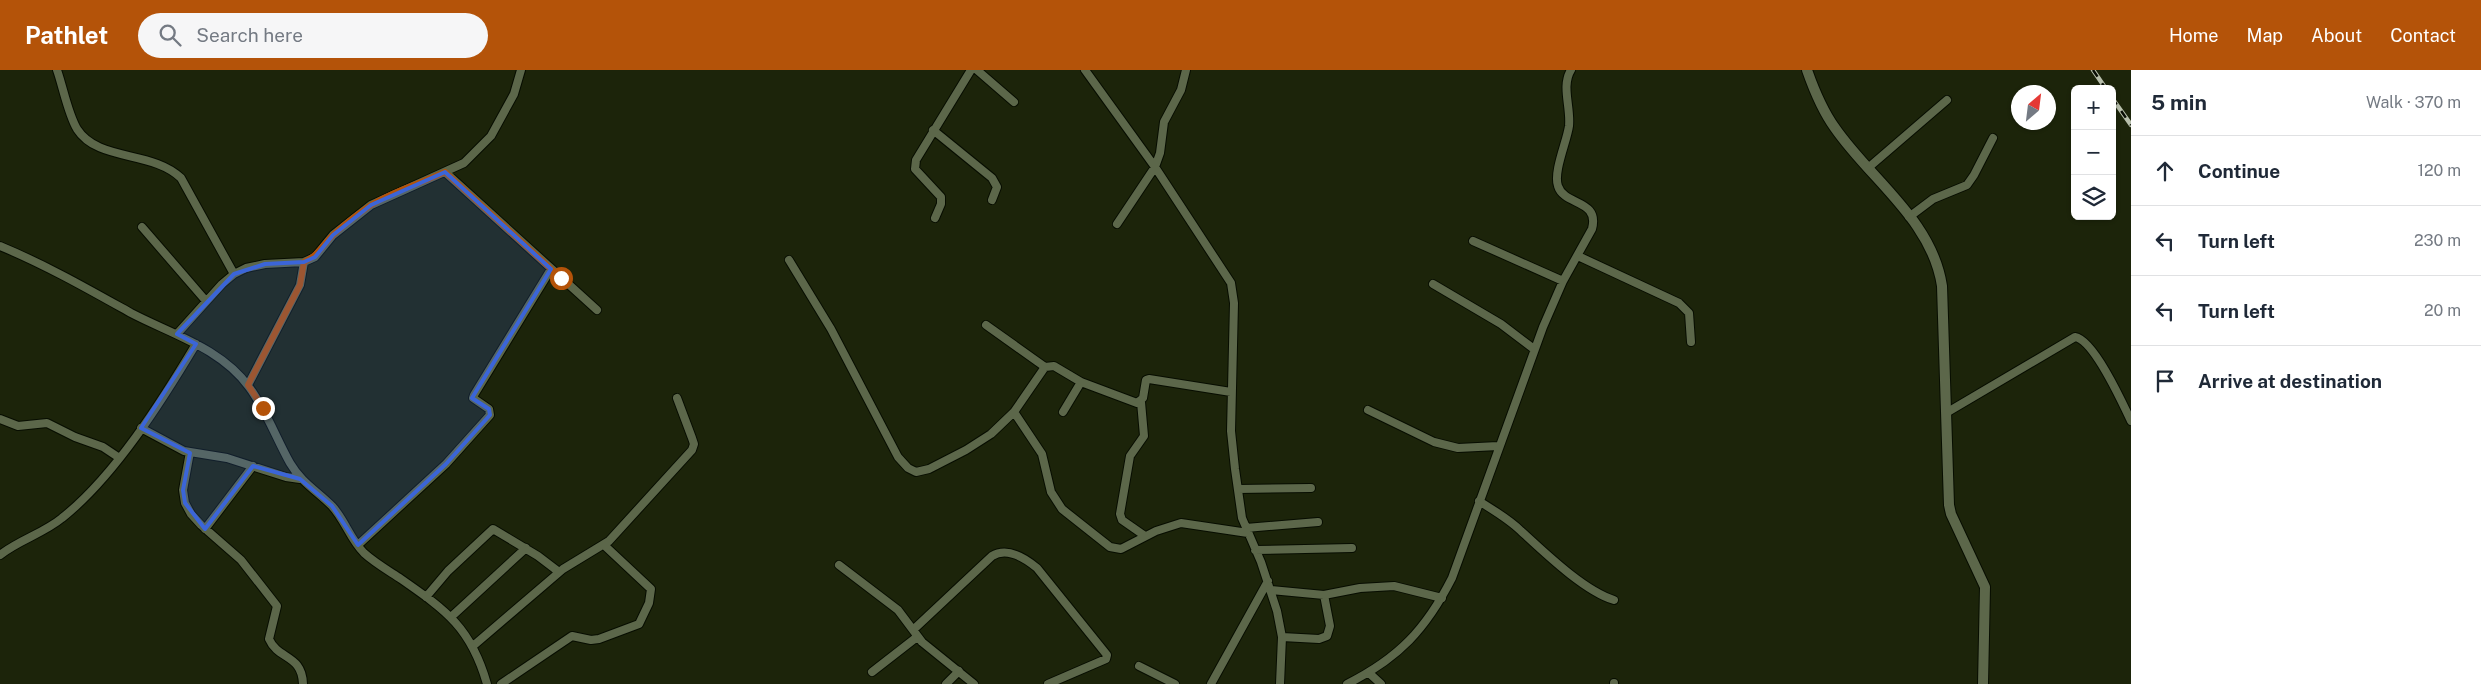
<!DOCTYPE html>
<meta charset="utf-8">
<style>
body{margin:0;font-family:"Public Sans",sans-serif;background:#f6f6f7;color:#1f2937}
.controls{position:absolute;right:15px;top:15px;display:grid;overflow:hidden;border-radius:8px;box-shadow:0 1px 4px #0004}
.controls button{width:45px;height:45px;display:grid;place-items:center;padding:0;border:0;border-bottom:1px solid #e0e1e3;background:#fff;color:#1f2937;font:25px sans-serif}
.compass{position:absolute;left:2011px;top:15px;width:45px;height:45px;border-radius:50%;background:#fff;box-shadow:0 1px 4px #0004;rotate:28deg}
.stop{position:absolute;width:15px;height:15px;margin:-11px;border:4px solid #b45309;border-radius:50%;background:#fff}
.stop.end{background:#b45309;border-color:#fff;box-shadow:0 1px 5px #0008}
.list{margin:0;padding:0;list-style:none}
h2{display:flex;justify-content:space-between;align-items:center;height:65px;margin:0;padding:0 20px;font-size:21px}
h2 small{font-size:16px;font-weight:400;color:#747a83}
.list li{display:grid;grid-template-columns:32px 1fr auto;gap:15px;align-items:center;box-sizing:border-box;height:70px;padding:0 20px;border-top:1px solid #e0e1e3}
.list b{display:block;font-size:19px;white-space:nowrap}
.list em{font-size:16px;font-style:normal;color:#747a83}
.icon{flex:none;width:28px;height:28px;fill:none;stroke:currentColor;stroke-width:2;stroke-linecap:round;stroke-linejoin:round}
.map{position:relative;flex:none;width:2131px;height:614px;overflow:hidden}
header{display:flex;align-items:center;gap:30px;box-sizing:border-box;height:70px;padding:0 25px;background:#b45309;color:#fff}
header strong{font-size:24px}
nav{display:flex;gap:28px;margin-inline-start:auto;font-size:18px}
.search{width:350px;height:45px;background:#f6f6f7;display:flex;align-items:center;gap:12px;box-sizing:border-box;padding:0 18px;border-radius:28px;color:#747a83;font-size:19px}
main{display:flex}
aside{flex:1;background:#fff}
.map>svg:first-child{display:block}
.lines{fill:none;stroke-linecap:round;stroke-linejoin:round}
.minor-casing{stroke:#070d00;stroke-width:10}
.tertiary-casing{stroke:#070d00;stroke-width:12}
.minor{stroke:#5c674a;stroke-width:8}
.tertiary{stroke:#5c674a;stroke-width:10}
.rail-casing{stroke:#b8bfac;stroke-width:4.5}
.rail{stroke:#080c03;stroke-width:2.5;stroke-dasharray:8;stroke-linecap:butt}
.route{stroke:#b45309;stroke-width:6}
.marked{fill:#3b65d8;fill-opacity:0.2;stroke:#3b65d8;stroke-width:4;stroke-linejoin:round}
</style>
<header>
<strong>Pathlet</strong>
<div class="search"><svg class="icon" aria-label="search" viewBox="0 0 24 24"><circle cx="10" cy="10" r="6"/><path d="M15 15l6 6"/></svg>Search here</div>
<nav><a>Home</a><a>Map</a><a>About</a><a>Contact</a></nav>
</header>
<main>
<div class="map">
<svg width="2131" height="614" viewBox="0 0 2131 614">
<rect width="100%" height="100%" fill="#1c240a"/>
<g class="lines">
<g class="minor-casing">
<path id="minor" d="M57 0C63 17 68 44 77 59 98 92 152 80 181 108L234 204
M977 0 1014 32
M1085 0 1155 97 1231 213 1234 233 1231 361 1235 399 1242 448 1261 492 1277 541 1282 567 1280 614
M933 60 992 108 997 117 992 130
M1868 98 1947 30
M445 102 597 240
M1909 147 1933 129 1967 115 1974 105 1993 68
M935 148 941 134V127L915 99 916 90 971 0
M1117 154 1155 97 1160 83 1164 52 1181 20 1186 0
M142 157 206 231
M1473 171 1563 211
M0 176C46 195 88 219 131 243 171 264 221 278 249 317 266 340 276 368 290 393 301 412 317 421 332 436 345 450 350 469 364 483 375 493 389 501 401 509 447 541 471 558 487 614
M1578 186 1679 233 1689 243 1691 272
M789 190 831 259 898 387 908 398 916 402 929 399 966 380 991 364 1014 342 1045 297 1054 296 1081 312 1137 333 1143 328 1146 310 1149 309 1231 322
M1433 214 1501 254 1534 279
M986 255 1045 297
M177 264 222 214 234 204 246 198 265 194 304 192 315 187 333 165 371 135 464 93 491 66 514 24 521 0
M248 315 300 215 304 192
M1141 332 1144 366 1130 386 1120 444 1122 450 1145 466
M1368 340 1434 372 1458 378 1498 376
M1014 342 1042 384 1051 422 1062 439 1110 477 1121 479 1156 461 1181 453 1248 463
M1063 342 1081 312
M1946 343 2075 267C2094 270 2123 334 2131 351
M0 349 18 356 47 353 75 367 103 377 118 387
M141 358 184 381 227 388 286 407 300 409
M190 382 183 420 185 433 191 444 201 455 241 490 277 536 269 569C278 590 302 584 303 614
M1238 419 1311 418
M1479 431C1493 440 1509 449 1521 461 1544 482 1584 521 1614 530
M1246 458 1318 452
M205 459 253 396
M358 475 446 394 490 345 489 339 473 328 474 325 551 199
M1255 480 1352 478
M0 485C19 470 44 463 62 448 114 407 162 331 196 274
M839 495 898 540 922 572 974 614
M1271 520 1324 525 1360 518 1394 516 1442 528
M426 527 448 501 493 459 538 486 559 502
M451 547 526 478
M913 560 992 486C1007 477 1025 488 1037 498L1107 585 1106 589 1048 614
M1282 567 1319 569 1327 566 1330 556 1324 525
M473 576 563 499 609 471 692 380 694 374 692 368 677 328
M1139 596 1175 614
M872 602 917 567
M1369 603 1381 614
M501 614 572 566 591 570 599 569 639 554 649 533 651 519 604 475
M946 614 959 601
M1211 614 1268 511
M1347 614C1399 588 1426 559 1452 508L1543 257 1563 211 1592 159C1600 129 1564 136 1558 116 1553 102 1567 71 1569 56 1571 37 1561 16 1571 0
M1614 614V613"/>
</g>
<g class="tertiary-casing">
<path id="tertiary" d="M1807 0C1814 20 1822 40 1835 58 1871 110 1932 150 1942 216L1949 435 1951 444 1985 517 1983 614"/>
</g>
<use href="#minor" class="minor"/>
<use href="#tertiary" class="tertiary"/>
<g class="rail-casing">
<path id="rail" d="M2093 0 2106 19
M2112 28 2131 55"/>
</g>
<use href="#rail" class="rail"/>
</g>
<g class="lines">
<path class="route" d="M263 338 248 315 300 215 304 192C319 185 323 174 334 164 345 154 359 143 371 135 393 121 421 113 445 102L561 208"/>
</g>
<path class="marked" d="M445 102 551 199 472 328 489 339 490 345 446 394 358 475 332 436 300 409 253 396 205 459 185 433 183 420 190 383 141 358 196 274 177 264 234 204 265 194 304 192 315 187 333 165 371 135Z"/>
</svg>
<div class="controls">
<button>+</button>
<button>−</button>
<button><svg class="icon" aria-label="layers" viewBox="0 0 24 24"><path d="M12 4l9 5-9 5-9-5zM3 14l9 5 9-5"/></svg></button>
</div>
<svg class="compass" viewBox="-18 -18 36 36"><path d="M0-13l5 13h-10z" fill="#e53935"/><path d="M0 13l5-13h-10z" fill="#747a83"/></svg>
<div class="stop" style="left:561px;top:208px"></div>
<div class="stop end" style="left:263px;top:338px"></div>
</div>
<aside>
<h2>5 min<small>Walk · 370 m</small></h2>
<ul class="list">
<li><svg class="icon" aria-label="ahead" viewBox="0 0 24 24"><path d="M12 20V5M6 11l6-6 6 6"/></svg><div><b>Continue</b></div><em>120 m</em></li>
<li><svg class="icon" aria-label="left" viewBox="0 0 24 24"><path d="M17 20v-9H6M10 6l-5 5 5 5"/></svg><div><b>Turn left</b></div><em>230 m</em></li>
<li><svg class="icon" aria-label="left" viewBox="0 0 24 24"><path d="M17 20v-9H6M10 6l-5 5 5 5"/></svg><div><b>Turn left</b></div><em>20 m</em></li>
<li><svg class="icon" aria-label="arrive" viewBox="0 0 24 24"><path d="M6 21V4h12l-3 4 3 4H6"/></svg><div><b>Arrive at destination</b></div></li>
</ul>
</aside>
</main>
